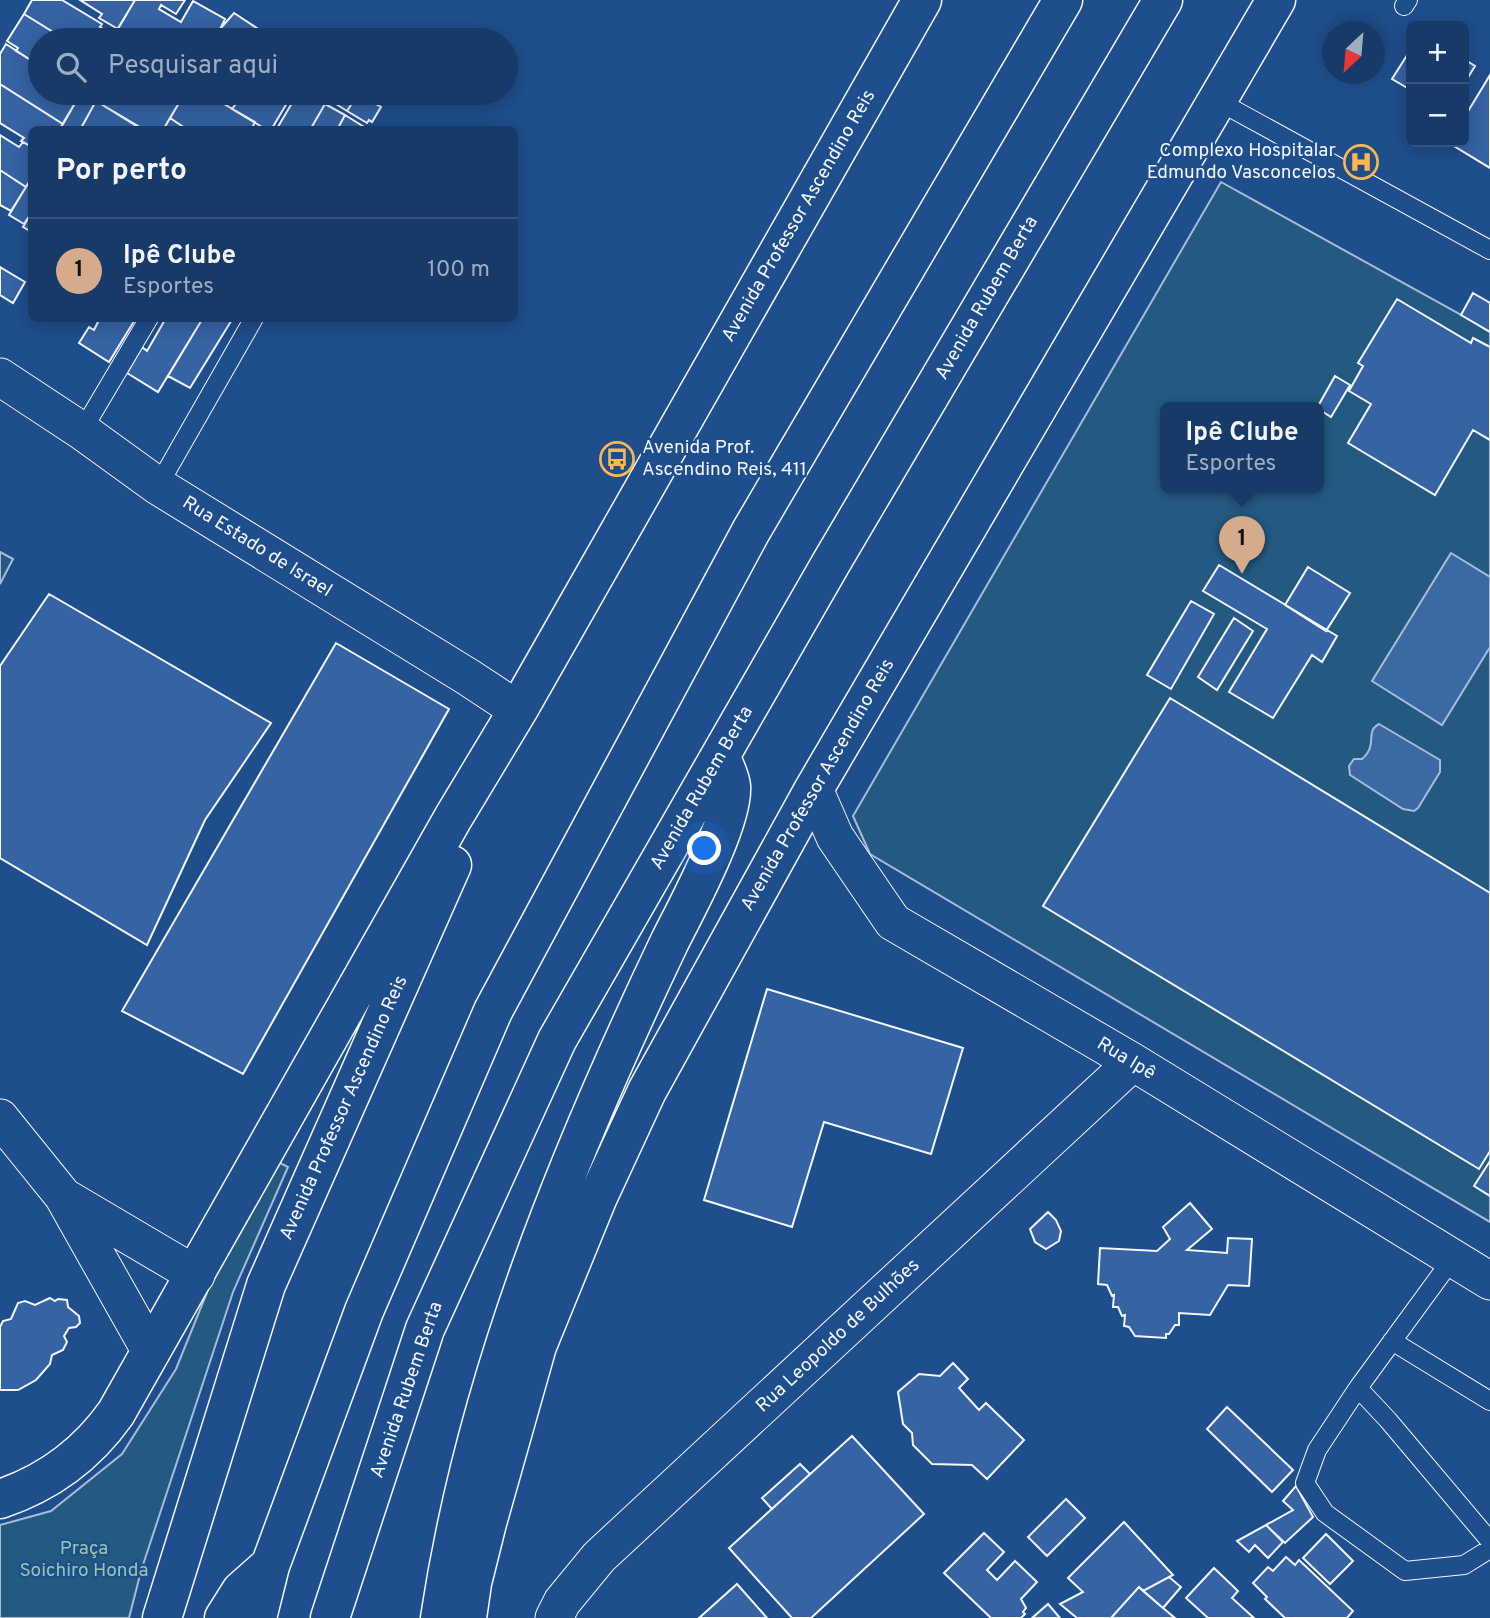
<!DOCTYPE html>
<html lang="pt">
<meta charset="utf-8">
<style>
body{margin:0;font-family:Overpass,sans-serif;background:#244571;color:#f1f3f6}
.controls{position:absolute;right:21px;top:21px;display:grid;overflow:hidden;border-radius:10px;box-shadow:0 4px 18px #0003}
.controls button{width:63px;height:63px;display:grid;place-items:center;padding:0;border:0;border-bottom:2px solid #36547d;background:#173a69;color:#f1f3f6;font:35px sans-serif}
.compass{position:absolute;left:1322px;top:21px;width:63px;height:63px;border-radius:50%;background:#173a69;box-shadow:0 4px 18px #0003;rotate:206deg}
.you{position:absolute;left:705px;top:849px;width:24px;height:24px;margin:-18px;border:5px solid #fff;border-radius:50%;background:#1a73e8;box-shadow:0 0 0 10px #1a73e833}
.badge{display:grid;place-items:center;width:46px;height:46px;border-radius:50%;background:#d6ab8b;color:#111;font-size:23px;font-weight:700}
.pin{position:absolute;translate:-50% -58px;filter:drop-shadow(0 2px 4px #0008)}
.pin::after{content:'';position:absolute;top:37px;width:24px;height:21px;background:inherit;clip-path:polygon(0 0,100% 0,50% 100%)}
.popup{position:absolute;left:1160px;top:402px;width:164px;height:91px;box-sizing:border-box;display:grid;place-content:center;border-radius:10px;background:#173a69;filter:drop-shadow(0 2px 5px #0005);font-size:23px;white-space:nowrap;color:#9eadc0}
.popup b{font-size:26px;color:#f1f3f6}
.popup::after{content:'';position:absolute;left:50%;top:100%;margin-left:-14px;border:14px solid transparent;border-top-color:#173a69}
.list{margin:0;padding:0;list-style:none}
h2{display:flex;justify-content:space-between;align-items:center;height:91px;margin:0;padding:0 28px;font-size:30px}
h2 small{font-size:23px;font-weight:400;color:#9eadc0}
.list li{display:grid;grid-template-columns:46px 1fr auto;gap:21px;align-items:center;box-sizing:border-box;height:105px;padding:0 28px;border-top:2px solid #36547d}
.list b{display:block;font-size:26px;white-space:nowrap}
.list p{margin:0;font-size:23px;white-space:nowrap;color:#9eadc0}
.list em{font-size:23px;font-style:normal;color:#9eadc0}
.icon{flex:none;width:38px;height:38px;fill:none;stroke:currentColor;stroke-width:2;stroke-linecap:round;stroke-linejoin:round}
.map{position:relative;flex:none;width:1490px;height:1618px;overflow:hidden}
.search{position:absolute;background:#173a69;box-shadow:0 4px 18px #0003;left:28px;top:28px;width:490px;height:77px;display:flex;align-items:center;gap:18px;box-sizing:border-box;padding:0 24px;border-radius:38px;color:#9eadc0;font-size:26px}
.panel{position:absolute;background:#173a69;box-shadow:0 4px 18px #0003;left:28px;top:126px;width:490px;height:196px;border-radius:10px}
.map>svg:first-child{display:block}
.green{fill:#245a82;stroke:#a8bbd7;stroke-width:2;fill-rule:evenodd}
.water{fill:#3b69a3;stroke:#a8bbd7;stroke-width:2}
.building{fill:#3563a3;stroke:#f2f6ff;stroke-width:2}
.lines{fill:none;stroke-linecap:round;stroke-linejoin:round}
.service-casing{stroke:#f2f6ff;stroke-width:20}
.minor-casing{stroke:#f2f6ff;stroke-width:39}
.trunk-casing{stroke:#f2f6ff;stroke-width:41}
.service{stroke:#1f4e8c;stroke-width:18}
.minor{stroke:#1f4e8c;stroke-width:37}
.trunk{stroke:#1f4e8c;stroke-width:38}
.labels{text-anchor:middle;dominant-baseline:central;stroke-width:5;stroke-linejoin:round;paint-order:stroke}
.poi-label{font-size:19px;fill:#f2f6ff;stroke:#1f4e8c;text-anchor:end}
.street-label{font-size:19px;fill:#f2f6ff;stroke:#1f4e8c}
.park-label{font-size:19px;fill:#97c8a6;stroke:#1f4e8c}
</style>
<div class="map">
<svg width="1490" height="1618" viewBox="0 0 1490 1618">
<rect width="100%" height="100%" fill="#1f4e8c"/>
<path class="green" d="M1221 182 1490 331V1222L870 854 853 816ZM1165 408H1319V488H1165Z
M0 552 13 559 0 584Z
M272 1159 288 1167 233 1292 141 1571 129 1618H0V1525L51 1511 122 1454 176 1369 210 1285Z"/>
<path class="water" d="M1451 553 1490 577V647L1442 725 1372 681Z
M1379 724 1440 760V772L1418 808 1414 811 1403 809 1350 775 1349 766 1354 759H1362C1379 744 1364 732 1379 724Z"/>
<path class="building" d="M32 0H62L102 24 100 27 114 36 111 40H66L24 14Z
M80 0H135L118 29 99 18 102 14Z
M135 0H185L176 14 161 5 159 9 181 22 193 1 225 19 215 40H111Z
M234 13 275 40H215L220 29Z
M24 14 66 40H40V66L16 51 18 48 7 41Z
M6 44 40 66V93H81L63 124 0 84V54Z
M1411 49V86L1409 89 1392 79Z
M1464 59 1475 66 1464 84Z
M1490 75V168L1449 143 1464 142V118Z
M0 84 63 124 59 130H32V147L21 141 24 138 0 123Z
M81 93H185L163 130H143L96 101 80 130H59Z
M185 93H205L255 122 251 130H188L170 118Z
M215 93H282L290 98 271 130H267L232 109 235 105Z
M298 93H307L325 104 310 130H276Z
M331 93H357L358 94 347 111 328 99Z
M358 94 381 107 372 122 369 120 367 123 347 111Z
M96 101 143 129V130H80Z
M325 104 345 115 337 130H310Z
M345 115 369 130H337Z
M170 118 188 130H163Z
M0 135 19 147 23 142 32 147V177L26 187 0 170Z
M0 170 26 187 11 211 0 205Z
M32 177V212L24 224 9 215Z
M32 212V232L23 227Z
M0 267 25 282 13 303 0 295Z
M1473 293 1490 303V332L1461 315Z
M1397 299 1471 343 1473 338 1490 347V440L1473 430 1435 495 1348 443 1371 404 1349 391 1363 366 1358 363Z
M100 318H136L109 362 79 343 89 327 94 330Z
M166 318H203L158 392 127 373 142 347 147 351Z
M203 318H233L190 388 168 376Z
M1335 376 1350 385 1331 417 1317 408Z
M1219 565 1337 636 1322 662 1312 655 1273 718 1229 692 1267 629 1203 591Z
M1308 567 1350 593 1326 631 1285 605Z
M49 594 271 723 205 820 147 945 0 858V666Z
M1191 601 1214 614 1171 689 1147 675Z
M1234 618 1253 631 1217 690 1198 677Z
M336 643 449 709 243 1074 122 1011Z
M1170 698 1490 893V1151L1479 1169 1043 906Z
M767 989 963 1048 931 1154 824 1122 792 1227 704 1200Z
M1490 1161V1196L1474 1186Z
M1190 1203 1212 1229 1187 1250 1227 1253 1228 1238 1252 1239 1249 1286 1228 1285 1210 1315 1179 1313V1325H1175L1169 1334H1166V1338L1135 1336 1129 1327 1124 1326 1125 1315 1122 1316 1118 1307H1113L1114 1295 1112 1296 1107 1285 1098 1284 1100 1248 1157 1251 1170 1239 1163 1227Z
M1048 1212 1056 1220 1061 1231 1059 1241 1046 1249 1035 1242 1030 1229Z
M50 1298 55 1301 58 1299 67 1300 68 1307 79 1316 80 1323 76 1327 69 1328 64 1336 67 1342 63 1350 52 1355 50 1364 36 1380 18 1390H0V1327L3 1321 11 1319 18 1303 25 1301 35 1305Z
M953 1363 968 1379 959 1388 979 1410 986 1403 1024 1440 987 1479 972 1465 932 1464 913 1445 912 1433 903 1424 898 1392 919 1374 940 1376Z
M1227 1407 1293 1470 1272 1492 1207 1429Z
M852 1436 924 1514 811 1618H792L729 1548Z
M800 1464 810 1474 772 1509 762 1498Z
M1296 1486 1313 1517 1285 1543 1266 1525 1293 1510 1283 1501Z
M1066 1499 1085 1518 1047 1556 1028 1537Z
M1124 1522 1173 1575 1143 1591 1139 1587 1111 1618H1077L1060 1604 1083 1592 1068 1578Z
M1266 1525 1283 1542 1268 1558 1255 1545 1249 1552 1237 1541Z
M984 1533 1004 1552 987 1570 997 1580 1015 1561 1037 1582 1021 1599 1026 1608 1023 1612 1025 1614 1021 1618H991L944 1573Z
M1326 1534 1353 1561 1330 1584 1303 1558Z
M1286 1557 1295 1565 1299 1560 1353 1611 1347 1618H1285L1265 1599 1267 1597 1253 1583 1268 1567 1273 1571Z
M1214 1568 1238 1591 1232 1598 1254 1618H1208L1186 1598Z
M1169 1577 1181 1587 1163 1608 1143 1591Z
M737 1584 767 1618H699Z
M1139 1587 1163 1608 1175 1618H1111Z
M1048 1604 1060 1618H1032Z"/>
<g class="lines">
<g class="service-casing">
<path id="service" d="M1404 6 1408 0
M1218 101 1490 250
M82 431 149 318
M158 486 254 318
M1392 1341 1490 1401
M1358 1388 1453 1258
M1490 1541 1388 1420 1358 1388 1317 1450 1305 1483 1325 1513 1405 1571 1464 1565 1490 1549"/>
</g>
<g class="minor-casing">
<path id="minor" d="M0 377 82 431 158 486 468 677 518 710
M814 789 835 837 893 922 1133 1062 1490 1281
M0 1118 63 1196 151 1352
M64 1197 196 1275
M554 1618 562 1602 599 1557 1133 1062"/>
</g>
<g class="trunk-casing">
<path id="trunk" d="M0 1499C48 1483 87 1454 116 1413L453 818 518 710 922 0
M162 1618 266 1285 452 865
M224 1618 241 1591 268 1567
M257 1618 270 1566 364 1311 493 1011 751 531 1063 0
M330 1618 425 1329 557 1040 831 563 1163 0
M440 1618C476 1380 566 1159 669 943 686 909 734 821 731 786 730 776 724 765 720 756
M467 1618 472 1583 487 1523 537 1346 597 1199 647 1091 814 789 1276 0"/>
</g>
<use href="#service" class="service"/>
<use href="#minor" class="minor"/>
<use href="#trunk" class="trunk"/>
</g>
<defs>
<g id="hospital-ring" transform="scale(1.75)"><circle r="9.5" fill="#1f4e8c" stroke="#ffb74d" stroke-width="1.5"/><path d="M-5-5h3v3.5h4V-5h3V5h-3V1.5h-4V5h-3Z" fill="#ffb74d"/></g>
<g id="bus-ring" transform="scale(1.75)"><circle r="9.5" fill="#1f4e8c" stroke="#ffb74d" stroke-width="1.5"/><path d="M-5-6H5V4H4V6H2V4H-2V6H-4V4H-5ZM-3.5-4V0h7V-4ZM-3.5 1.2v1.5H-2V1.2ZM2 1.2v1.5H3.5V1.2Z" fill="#ffb74d"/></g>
</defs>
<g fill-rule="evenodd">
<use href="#hospital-ring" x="1361" y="162"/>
<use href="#bus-ring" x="617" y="459"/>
</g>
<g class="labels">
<g class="poi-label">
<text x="1336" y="151">Complexo Hospitalar<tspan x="1336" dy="22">Edmundo Vasconcelos</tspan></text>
<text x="642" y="448" text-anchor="start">Avenida Prof.<tspan x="642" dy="22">Ascendino Reis, 411</tspan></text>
</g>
<g class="street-label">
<text transform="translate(799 216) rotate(-60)">Avenida Professor Ascendino Reis</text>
<text transform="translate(987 298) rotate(-60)">Avenida Rubem Berta</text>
<text transform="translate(257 547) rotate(32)">Rua Estado de Israel</text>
<text transform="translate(818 785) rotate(-60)">Avenida Professor Ascendino Reis</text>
<text transform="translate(702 788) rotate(-60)">Avenida Rubem Berta</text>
<text transform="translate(1126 1059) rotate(31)">Rua Ipê</text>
<text transform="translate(344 1108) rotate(-66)">Avenida Professor Ascendino Reis</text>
<text transform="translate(838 1336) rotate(-43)">Rua Leopoldo de Bulhões</text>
<text transform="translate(407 1390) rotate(-71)">Avenida Rubem Berta</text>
</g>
<g class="park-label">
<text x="84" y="1549">Praça<tspan x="84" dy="22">Soichiro Honda</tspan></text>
</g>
</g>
</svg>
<div class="controls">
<button>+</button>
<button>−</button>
</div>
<svg class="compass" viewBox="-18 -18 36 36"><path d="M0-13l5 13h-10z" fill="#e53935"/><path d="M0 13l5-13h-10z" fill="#9eadc0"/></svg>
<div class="you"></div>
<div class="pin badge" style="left:1242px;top:574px">1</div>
<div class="popup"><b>Ipê Clube</b>Esportes</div>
<div class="search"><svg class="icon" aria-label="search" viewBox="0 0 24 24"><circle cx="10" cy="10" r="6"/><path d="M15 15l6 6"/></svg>Pesquisar aqui</div>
<section class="panel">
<h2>Por perto<small></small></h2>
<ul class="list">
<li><span class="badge">1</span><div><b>Ipê Clube</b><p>Esportes</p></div><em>100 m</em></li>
</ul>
</section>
</div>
